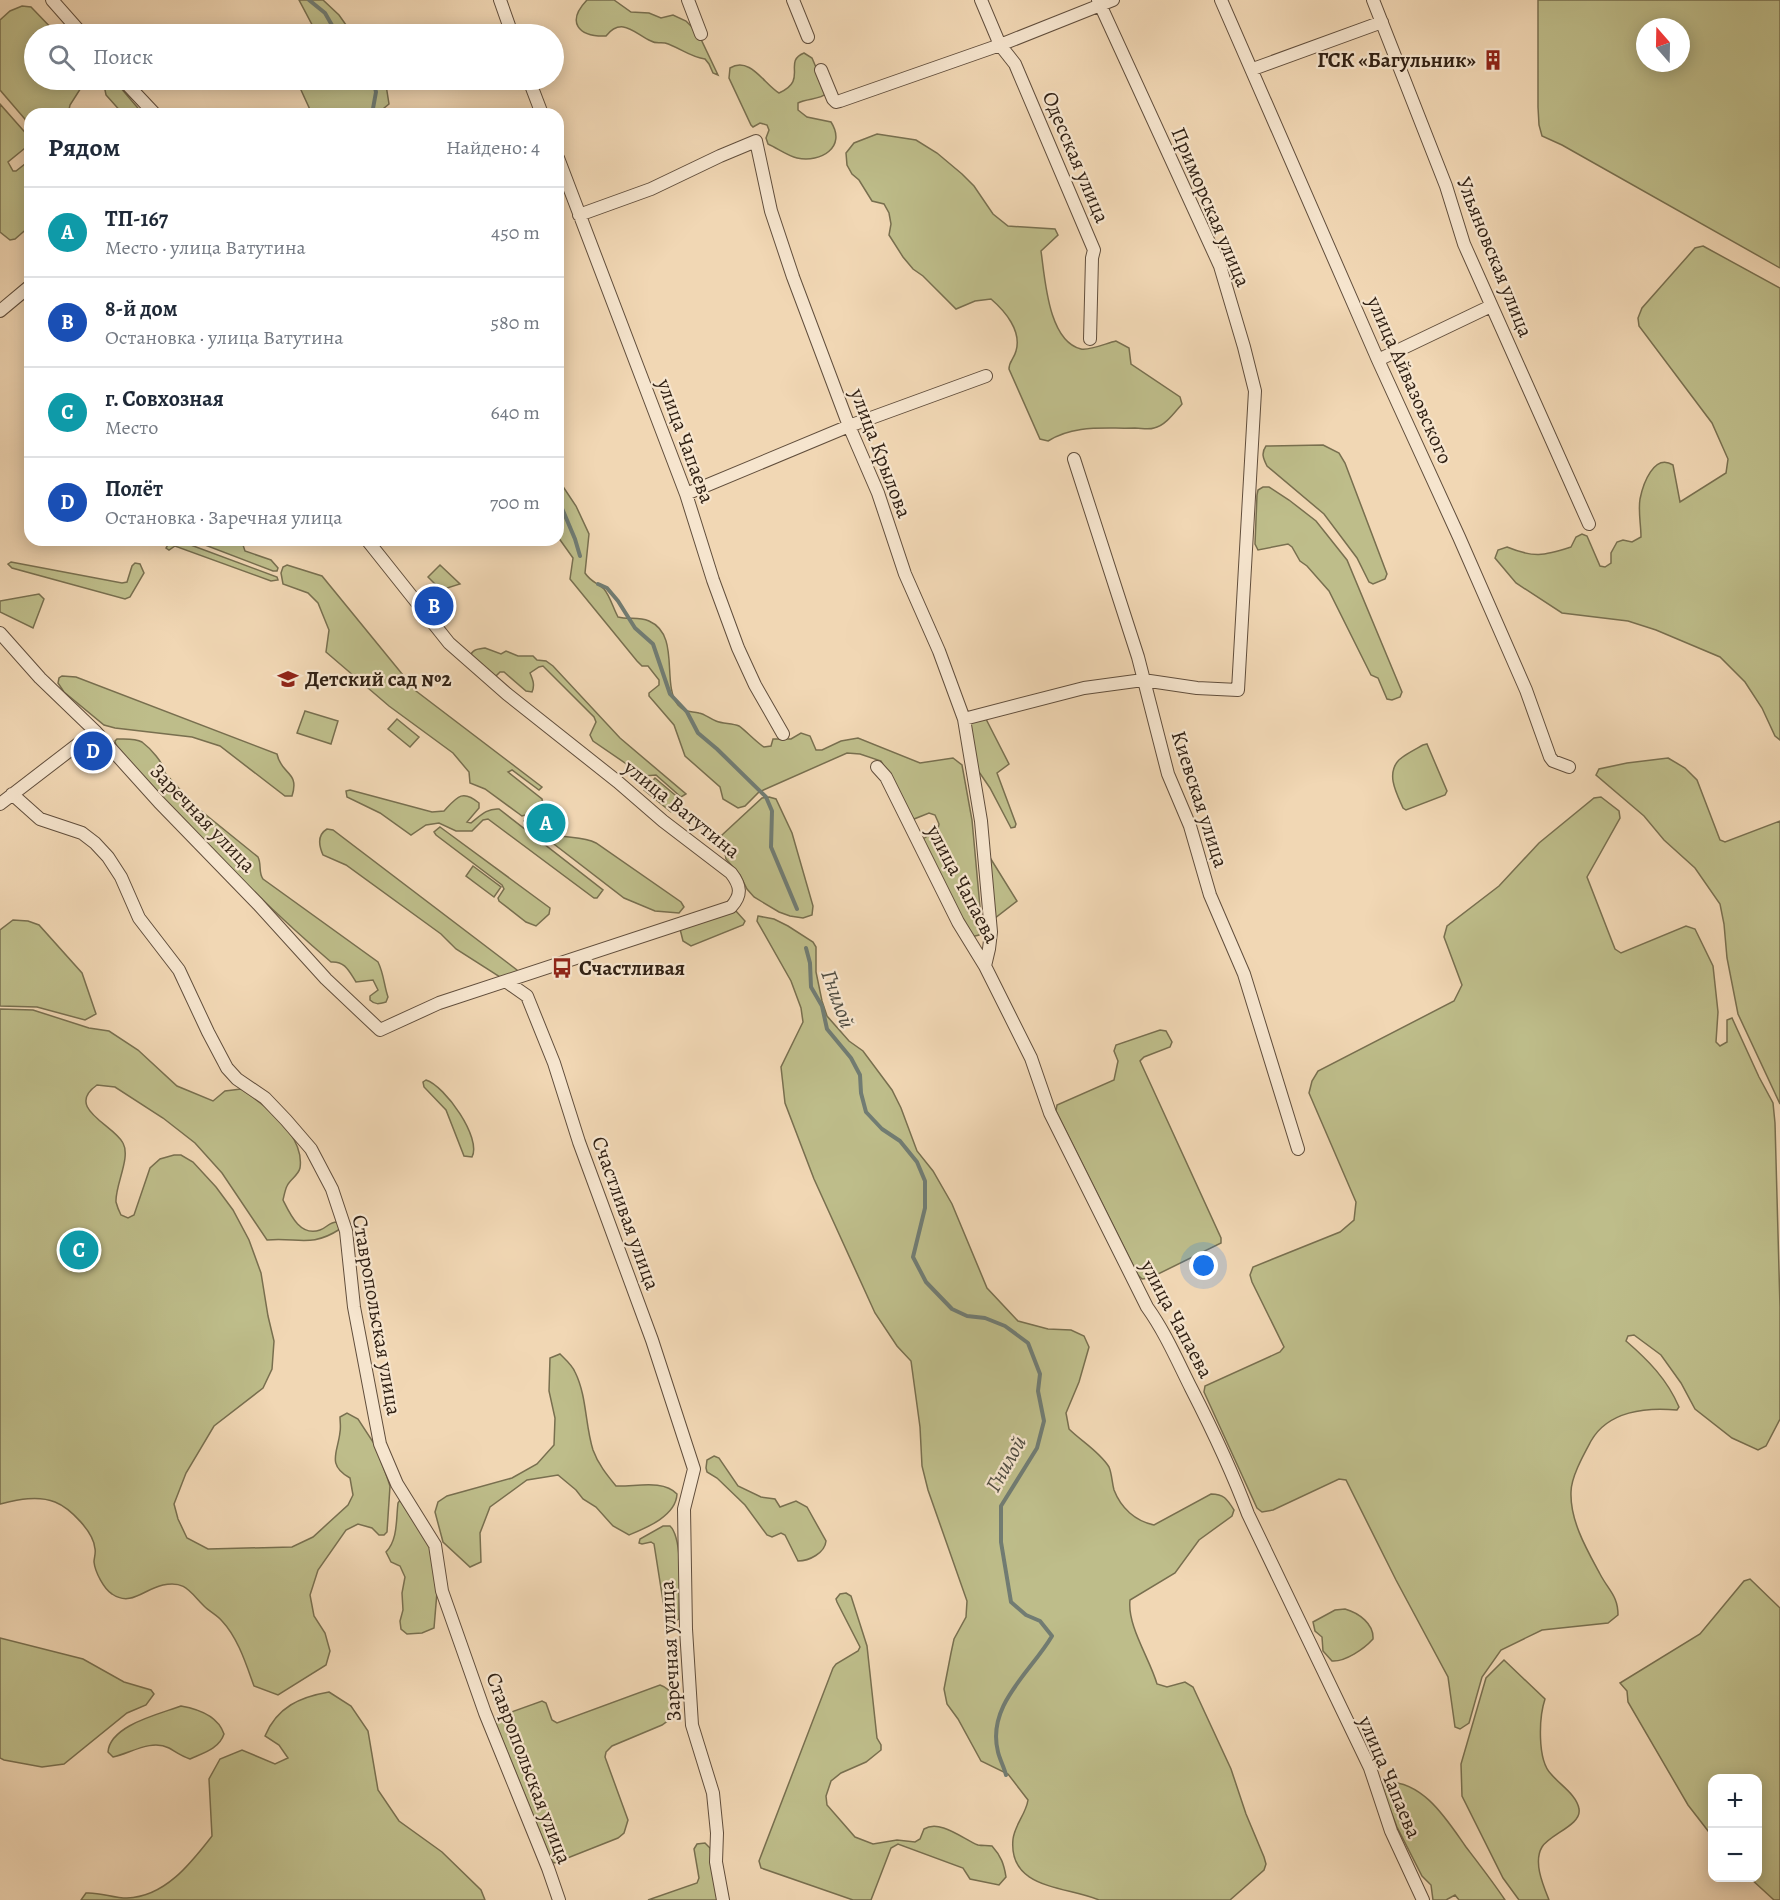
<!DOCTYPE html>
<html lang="ru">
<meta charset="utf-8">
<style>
body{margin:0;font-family:Alegreya,serif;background:#f2f2f3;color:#1f2937}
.controls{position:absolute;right:18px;bottom:18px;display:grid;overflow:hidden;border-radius:12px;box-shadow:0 3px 15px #0003}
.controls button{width:54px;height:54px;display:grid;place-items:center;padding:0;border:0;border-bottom:2px solid #e0e1e3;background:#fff;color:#1f2937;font:30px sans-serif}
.compass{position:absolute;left:1636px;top:18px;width:54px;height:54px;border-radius:50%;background:#fff;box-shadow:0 3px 15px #0003;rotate:340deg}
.you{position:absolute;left:1204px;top:1266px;width:21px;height:21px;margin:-15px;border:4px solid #fff;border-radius:50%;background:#1a73e8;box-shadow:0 0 0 9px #1a73e833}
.badge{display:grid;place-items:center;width:39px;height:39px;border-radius:50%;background:#db2777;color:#fff;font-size:20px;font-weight:700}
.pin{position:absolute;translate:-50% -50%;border:3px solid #fff;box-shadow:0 2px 6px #0006}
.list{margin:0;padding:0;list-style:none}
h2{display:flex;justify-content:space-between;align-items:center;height:78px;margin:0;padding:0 24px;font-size:26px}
h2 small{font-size:20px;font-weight:400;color:#747a83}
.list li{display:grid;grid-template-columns:39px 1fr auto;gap:18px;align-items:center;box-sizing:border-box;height:90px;padding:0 24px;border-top:2px solid #e0e1e3}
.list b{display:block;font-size:22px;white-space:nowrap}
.list p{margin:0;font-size:20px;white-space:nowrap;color:#747a83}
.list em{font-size:20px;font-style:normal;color:#747a83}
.icon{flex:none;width:33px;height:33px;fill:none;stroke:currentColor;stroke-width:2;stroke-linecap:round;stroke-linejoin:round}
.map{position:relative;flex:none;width:1780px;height:1900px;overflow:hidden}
.search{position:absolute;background:#fff;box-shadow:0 3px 15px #0003;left:24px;top:24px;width:540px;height:66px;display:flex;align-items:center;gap:15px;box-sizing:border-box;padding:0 21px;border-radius:33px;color:#747a83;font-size:22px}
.panel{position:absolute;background:#fff;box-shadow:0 3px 15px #0003;left:24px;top:108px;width:540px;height:438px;border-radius:18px}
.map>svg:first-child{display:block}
.green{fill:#bebd8a;stroke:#786f4f;stroke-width:1.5;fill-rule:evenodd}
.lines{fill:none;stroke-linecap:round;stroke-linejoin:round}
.stream{stroke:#717c73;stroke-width:4}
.minor-casing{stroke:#614e3c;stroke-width:14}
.minor{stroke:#f6e5ce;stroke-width:12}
.labels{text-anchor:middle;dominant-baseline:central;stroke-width:4.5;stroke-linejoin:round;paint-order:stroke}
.poi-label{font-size:21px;font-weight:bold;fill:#312114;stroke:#f6e5ce;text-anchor:start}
.street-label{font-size:21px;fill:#312114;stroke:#f6e5ce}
.water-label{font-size:22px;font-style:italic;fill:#514e43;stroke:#f6e5ce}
</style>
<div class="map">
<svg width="1780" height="1900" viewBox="0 0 1780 1900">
<rect width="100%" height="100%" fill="#f1d7b4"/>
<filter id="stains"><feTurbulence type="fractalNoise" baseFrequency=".00333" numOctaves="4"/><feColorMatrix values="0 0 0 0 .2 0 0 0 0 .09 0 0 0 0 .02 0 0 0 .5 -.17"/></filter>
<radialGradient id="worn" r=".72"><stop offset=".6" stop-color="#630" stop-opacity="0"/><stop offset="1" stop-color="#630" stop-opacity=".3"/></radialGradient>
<path class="green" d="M299 0H323L339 15 351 32 349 34H317Z
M587 0H614L631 12 649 13 661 18 673 15 686 21 698 33 718 75 713 73 709 64 705 59C690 57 679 47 665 43 660 42 656 44 651 41 635 34 622 16 606 36 578 37 566 22 587 0Z
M1538 0H1780V268L1562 145 1542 136 1539 125 1538 107ZM1645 27H1681V63H1645Z
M22 6 31 7 57 34H34V80H86L70 105 68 114H30V125L0 90V20L10 11Z
M804 53 812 58 827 93C820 100 807 98 798 103V110L807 117 831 122C847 147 821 163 797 158 788 156 777 148 768 144L766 138 769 130 767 125 760 123 753 127 751 125 729 78 730 68C750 56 764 84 779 93 809 80 782 62 804 53Z
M103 80H114L143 114H123L106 95Z
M312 80H383L386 85 389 104 383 109 381 114H312L301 90 303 85Z
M0 104 30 138V144L8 162 13 171H16L30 160V226L15 239 10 240 0 232Z
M877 134 916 140 937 153 962 174 974 186 993 214 1008 226 1055 229 1058 235 1041 251C1045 278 1048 341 1081 349 1089 351 1107 343 1116 341L1129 348 1131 364 1180 397 1182 404C1175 412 1165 426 1154 428 1148 430 1141 428 1135 428 1105 429 1075 424 1048 441L1040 439 1009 369C1009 361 1014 359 1016 351 1022 331 1005 311 991 299L975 301 956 309 923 276 913 269 903 257 889 235 891 224 889 213 884 204 872 201 859 180 852 174 847 165 846 153 854 143Z
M1703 246 1780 288V740L1775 736 1762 708 1745 682 1720 657 1656 630 1628 621 1562 613 1516 583 1495 558 1498 550 1507 547C1534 558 1543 556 1571 547L1576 537 1582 534 1587 536 1600 566 1605 567 1611 563V553L1617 542 1623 540 1632 542 1641 537C1641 525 1638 511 1640 499 1643 484 1654 453 1673 465L1680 502 1726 473 1728 459 1712 423 1639 326 1638 318 1642 308 1695 248Z
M1323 445 1339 453 1345 463 1387 574 1385 579 1373 584 1369 582 1357 558 1324 514 1267 466C1263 458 1261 453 1266 446Z
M558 479 576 506 589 534 585 573C590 581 597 583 604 589 610 596 613 608 618 617 629 620 638 616 649 621 681 635 661 684 678 705 685 713 691 711 699 713 705 714 710 719 716 721 723 724 732 723 739 726 743 728 757 743 764 747L771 746 773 739H791L801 733 810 736 816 750H822L841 741 858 738 920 763 953 758 962 765 972 820 982 929 979 935 971 937 923 839 938 829 939 824 935 815 929 813 914 819 911 816 881 761 860 754 847 753 759 792 745 806 738 808 723 799 720 787 685 756 674 725 649 696V693L659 685V680L648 666H642L637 661 570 579 573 558 558 537Z
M1263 487H1269L1289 500 1316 521 1347 560 1402 692 1400 697 1392 700 1387 699 1378 678 1371 675 1329 591 1307 566 1300 561 1292 547 1288 544 1258 550 1255 544 1257 495 1258 490Z
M192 540H238L242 542 245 551 271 560 278 568 277 571H273Z
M180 541 277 577 278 580 271 581 175 546 169 550 166 548 169 543Z
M11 562 122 583 127 582 132 566 135 563 140 564 144 573 130 597 125 599 12 568 8 564Z
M287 565 322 576 416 691 542 787 539 790 512 770 508 772 542 799 543 804 536 812 522 816 485 789 470 783 469 772 453 753 389 706 326 652 329 630 318 603 308 593 283 584 281 573 283 567Z
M440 565 460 584 441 590 428 577Z
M39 594 44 599 33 628 0 612V601Z
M485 648 501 654 506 651 518 656H533L537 660 546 661 553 666 620 738 686 794 681 797 656 775 644 776 593 741 590 735 596 722 594 717 543 666 539 667 530 673C533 680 535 685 532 692L526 691 504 672H500L495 677 470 657C472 649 478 649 485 648Z
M62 676 76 677 277 754C281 775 300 771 292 796H285L220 746 192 737 115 728 104 725 64 692 58 683 59 678Z
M305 711 338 721 331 744 297 733Z
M397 719 419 737 410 747 388 729Z
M986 719 1009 764 997 773 1016 824 1015 827 1011 828 990 788 977 769 969 722Z
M117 739C125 739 135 738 142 742 150 748 164 763 165 773L195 806 258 857C262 865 258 872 263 879L378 962C384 974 384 986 388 997L386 1002C379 1004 375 1005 370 1000V996L378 990 373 980 356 982C349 971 345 961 331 962 254 896 184 822 116 746L115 741Z
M1427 744 1447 791 1445 795 1406 810 1403 808C1397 794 1386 775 1398 761 1402 756 1416 749 1423 745Z
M1668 758 1685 768 1697 780 1720 840 1725 842 1780 821V1104L1738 1014 1727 958 1724 924 1720 904 1695 868 1664 840 1644 816 1596 775 1599 769 1627 763Z
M655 778 681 800 671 812 644 790Z
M350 790 432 812 444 811C457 797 462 789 479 803V808L467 822 471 823C480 816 487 808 499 809L603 890 597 898H594L488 819 483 820 472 831H456L439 823 426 825 411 835 380 813 347 797 346 791Z
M769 797 776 799 792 833 813 906 812 915 803 918 790 916 779 912 754 897 747 889 740 875 726 859 722 835 762 798Z
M1601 797 1619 811 1620 818 1587 877 1615 949 1621 953 1686 926 1695 929 1713 966 1718 1012 1716 1042 1720 1046 1727 1042V1020L1732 1018 1759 1077 1773 1103 1775 1123 1780 1307V1419L1766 1446 1758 1450 1732 1438 1695 1409 1681 1383 1661 1355 1634 1335 1628 1336 1626 1341C1648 1360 1667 1379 1679 1407L1677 1410C1646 1407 1608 1411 1591 1441 1584 1454 1571 1477 1571 1492 1570 1521 1587 1550 1600 1574 1609 1591 1618 1596 1618 1615L1608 1623 1542 1630 1501 1650 1482 1677 1469 1723 1460 1729 1455 1727 1448 1677 1396 1580 1346 1480 1339 1479 1273 1510 1262 1512 1257 1508 1204 1392 1205 1386 1280 1352 1284 1347 1252 1282 1250 1275 1253 1267 1340 1232 1354 1220 1356 1202 1309 1093 1312 1081 1318 1071 1454 1001 1462 985 1444 937 1447 926 1499 886 1539 843 1594 798Z
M527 818 555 840 560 836C573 838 585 837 596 843L681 902 684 907 679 913 655 911 624 898 524 821Z
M440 827 550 908 549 914 536 926 526 922 499 901 498 898 504 889 502 885 436 835 434 832Z
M327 829 333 830 517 970 519 973 503 979 456 949 441 934 346 865 323 855C319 846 317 835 327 829Z
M989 856 1017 901 995 918Z
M473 866 501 887 494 897 466 876Z
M735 910 745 921 743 925 691 946 683 941 680 929Z
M758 916 774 919 788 926 813 942 816 947V972L822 1001 827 1016 849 1041 863 1051 892 1090 901 1108 917 1151 933 1171 952 1204 987 1288 1018 1321 1048 1329 1071 1330 1084 1336 1089 1347 1079 1382 1066 1413 1069 1429C1081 1441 1100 1452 1109 1467 1112 1474 1112 1483 1114 1490 1121 1508 1135 1521 1154 1525L1211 1494C1224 1494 1227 1499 1234 1510L1232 1516 1199 1540 1175 1573 1130 1600C1127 1626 1150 1659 1157 1684L1167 1687 1185 1682 1193 1687 1231 1769 1246 1814 1264 1857 1266 1864 1264 1870 1230 1900H1099C1067 1886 1008 1890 1013 1839 1015 1824 1026 1814 1028 1800L1008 1774 981 1761 958 1719 947 1704 944 1689 951 1653 954 1639 966 1617 967 1601 928 1490 922 1466 920 1427 911 1361 897 1346 875 1313 814 1179 785 1103 781 1067 803 1022 801 1008 791 981 757 921Z
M13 920 28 921 39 925 82 973 96 1014 85 1020 37 1007 0 1006V930Z
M0 1009 33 1010 89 1028 109 1031 138 1050 177 1086 213 1101 225 1091 241 1089C265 1105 305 1135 300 1168 298 1176 290 1179 287 1186 285 1190 284 1196 283 1200 290 1214 300 1237 320 1230 328 1227 329 1222 337 1222L340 1229C311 1248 298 1237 267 1240L222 1173 195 1143 163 1118 115 1087 97 1085C64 1108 114 1125 123 1143 131 1158 115 1185 116 1202 117 1206 119 1211 121 1215L128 1218 134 1215 150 1168 160 1159 174 1155H181L193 1162 216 1187 233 1210 249 1240 261 1273 268 1316 274 1341 272 1369 263 1388 214 1426 186 1473 174 1504 178 1519 187 1538 208 1549 292 1547 313 1537 348 1505 353 1495 350 1478C326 1465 338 1452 340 1432 341 1427 340 1422 340 1417L347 1413 358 1419 375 1445 387 1477 390 1486 387 1532 384 1535H379L372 1528 358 1524 346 1530 318 1570 310 1595 314 1616 325 1633 330 1651 326 1665 278 1695 254 1686C246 1664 238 1638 222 1621 217 1615 210 1612 204 1606 190 1592 185 1580 163 1585 144 1589 131 1607 112 1594 104 1589 95 1572 94 1562 94 1558 96 1553 95 1549 94 1532 70 1508 55 1502 37 1495 17 1500 0 1504Z
M1160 1030 1166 1031 1172 1042 1170 1047 1144 1057 1140 1061 1221 1238V1243L1150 1278 1142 1279 1138 1275 1056 1111 1057 1105 1114 1080 1118 1061 1114 1051 1116 1045Z
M426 1080C445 1086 482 1138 472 1157L464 1156 446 1110 424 1087 423 1082Z
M560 1354C565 1359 572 1365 575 1372 587 1396 585 1425 593 1450 598 1464 607 1475 616 1486 635 1487 663 1479 677 1494 676 1516 646 1528 629 1535L613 1526 596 1507 583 1499 576 1490 558 1475 527 1480 490 1507 480 1533 481 1562 470 1567 443 1542 435 1512 438 1502 447 1496 512 1478 537 1464 554 1445 555 1418 549 1391 550 1358Z
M714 1456 719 1458 738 1486 761 1497 775 1499 780 1507 796 1501 807 1507 826 1541C825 1553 809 1561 798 1561L785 1535 781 1533 772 1537 767 1535 745 1505 717 1478 707 1472 706 1468 707 1460Z
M400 1500 430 1545 437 1592 434 1628 422 1633 407 1634 401 1629 400 1621 403 1610 402 1593 405 1577 400 1566 391 1562 386 1552C398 1540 396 1519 398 1503Z
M663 1526H670C684 1539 679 1599 679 1619L669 1623 666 1620 654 1544 651 1542 642 1544 639 1543 640 1539Z
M1750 1579 1780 1608V1900H1774L1750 1878H1758V1778H1712V1836L1688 1805 1628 1702 1627 1691 1620 1683 1700 1634 1744 1581Z
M846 1593 851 1596 867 1646 877 1738 881 1745V1750L866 1762 841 1773 831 1781 826 1796 827 1805 855 1837 873 1844 897 1840 915 1842 920 1839 924 1829C940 1819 963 1839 978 1845 983 1846 987 1845 992 1846 1001 1856 1004 1864 1006 1877L999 1885 970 1879 963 1868 898 1844 891 1848 871 1900H853L761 1868 759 1861 833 1668 836 1664 858 1651 860 1647 837 1602 836 1599 840 1594Z
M1345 1609C1359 1613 1374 1624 1373 1639 1364 1649 1345 1662 1332 1661L1323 1651 1322 1637 1315 1631 1313 1622 1335 1610Z
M0 1638 83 1659 124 1682 151 1690 154 1694 146 1705 127 1713 64 1764 42 1767 4 1760 0 1758Z
M1504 1660 1545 1699C1539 1717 1537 1760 1551 1774 1560 1785 1577 1795 1579 1809 1582 1825 1550 1834 1542 1847 1533 1862 1543 1885 1549 1900H1519L1503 1878 1462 1796 1461 1764 1486 1678Z
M660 1685C675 1690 675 1703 673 1717L662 1725 612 1746 606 1752 605 1757 628 1820 624 1833 618 1838 555 1863 552 1862 495 1722V1718L542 1701 546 1703 552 1720 557 1723Z
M329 1692 351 1706 368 1731 378 1790 399 1821 442 1852 481 1890 485 1900H81L86 1893C100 1892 113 1898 127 1898 165 1897 191 1863 212 1836L209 1779 220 1759 242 1750 275 1764 288 1758 279 1745 265 1736C277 1707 300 1697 329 1692Z
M181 1706C198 1709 218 1716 224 1734 219 1749 203 1753 190 1759 181 1756 176 1752 169 1748 151 1739 131 1753 113 1757L108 1752C110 1725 160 1714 181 1706Z
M1385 1782C1423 1780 1447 1820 1466 1847 1479 1864 1493 1882 1505 1900H1459L1455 1895 1446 1900H1433L1431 1885 1422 1876 1397 1827 1382 1789 1381 1785Z
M705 1843 710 1848 718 1900H648L697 1883 699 1878 694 1849 697 1844Z"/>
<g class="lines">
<path class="stream" d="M309 0 325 13 337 34
M372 114 376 92 373 80
M558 499 575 539 580 556
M598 584 607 588 618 601 635 628 653 644 670 694 687 712 698 733 717 749 766 797 772 811 771 847 797 909
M806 948 810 963 811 987 822 1006 827 1029 851 1058 860 1075 861 1093 866 1112 882 1129 900 1141 917 1162 925 1181V1208L913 1257 926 1282 952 1309 967 1316 985 1318 1005 1326 1028 1343 1040 1374 1038 1391 1044 1421 1037 1448 1001 1506V1542L1011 1602 1026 1615 1040 1621 1052 1636C1031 1672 986 1705 998 1752 1000 1760 1004 1767 1006 1775"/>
<g class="minor-casing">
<path id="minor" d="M52 0 82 34
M500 0 512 34
M688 0 701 34
M793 0 808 37
M981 0 1000 45 1015 64 1094 250 1092 258 1090 339
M1221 0 1378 360 1459 537 1526 690 1550 757 1553 761 1569 767
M1373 0 1446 186 1464 244 1589 524
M1253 69 1382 22
M821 70 833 99 836 102 840 101 1000 45 1113 0
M123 80 155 114
M529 80 542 114
M558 158 686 494 713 580 738 648 755 685 783 734
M579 215 651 189 720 156 756 141 771 211 793 277 849 426 878 493 905 574 939 651 964 719 981 821 991 932 989 949 985 966
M0 311 30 286
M1378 360 1491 306
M1074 459 1138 657 1168 774 1190 826 1210 895 1244 974 1298 1149
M686 494 849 426 986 376
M0 633 40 678 95 731 159 802 258 904 326 979 380 1030 439 1003 731 907C742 895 741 886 731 873L663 821 618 782 507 694 449 643 367 540
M964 719 1084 688 1143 680 1197 688 1238 690 1255 391 1244 347 1220 266 1098 0
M877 767 886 777 958 922 985 966 1031 1058 1050 1113 1147 1307C1165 1332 1177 1360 1191 1388 1212 1429 1232 1471 1248 1514L1370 1768 1391 1831 1423 1900
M12 794 40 819 82 833 95 843 108 857 121 877 139 918 179 970 208 1032 227 1068 237 1079 265 1098 286 1120 311 1149 332 1189 346 1231 354 1307 380 1444 397 1484 435 1545 442 1591 485 1713 548 1868 559 1900
M0 804 95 731
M507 982 527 996 554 1063 579 1142 652 1340 694 1469 684 1509 686 1629 692 1725 713 1793 717 1833 716 1862 723 1900"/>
</g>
<use href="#minor" class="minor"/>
</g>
<defs>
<g id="building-bare" transform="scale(1.62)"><path d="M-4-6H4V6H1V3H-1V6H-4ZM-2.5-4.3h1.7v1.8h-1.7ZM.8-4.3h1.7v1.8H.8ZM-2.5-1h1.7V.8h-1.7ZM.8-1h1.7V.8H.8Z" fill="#8f2418" stroke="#f6e5ce" stroke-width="2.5" paint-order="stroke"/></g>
<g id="school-bare" transform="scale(1.62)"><path d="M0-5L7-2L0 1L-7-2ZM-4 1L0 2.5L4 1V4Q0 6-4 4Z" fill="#8f2418" stroke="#f6e5ce" stroke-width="2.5" paint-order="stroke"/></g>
<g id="bus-bare" transform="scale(1.62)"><path d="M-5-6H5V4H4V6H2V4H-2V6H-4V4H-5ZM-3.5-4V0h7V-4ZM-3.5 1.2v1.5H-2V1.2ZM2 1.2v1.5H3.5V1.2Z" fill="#8f2418" stroke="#f6e5ce" stroke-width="2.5" paint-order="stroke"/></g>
</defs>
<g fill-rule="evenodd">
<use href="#building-bare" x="1493" y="60"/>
<use href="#school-bare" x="288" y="679"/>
<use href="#bus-bare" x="562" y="968"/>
</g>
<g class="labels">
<g class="poi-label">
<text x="1476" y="60" text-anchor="end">ГСК «Багульник»</text>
<text x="305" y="679">Детский сад №2</text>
<text x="579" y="968">Счастливая</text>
</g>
<g class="street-label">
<text transform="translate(1076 157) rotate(67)">Одесская улица</text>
<text transform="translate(1211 207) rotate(67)">Приморская улица</text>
<text transform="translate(1495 257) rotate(68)">Ульяновская улица</text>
<text transform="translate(1410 380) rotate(66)">улица Айвазовского</text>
<text transform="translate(686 441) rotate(70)">улица Чапаева</text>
<text transform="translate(881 453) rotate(69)">улица Крылова</text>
<text transform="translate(1200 799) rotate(72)">Киевская улица</text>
<text transform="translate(682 809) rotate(39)">улица Ватутина</text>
<text transform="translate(203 818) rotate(46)">Заречная улица</text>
<text transform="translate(963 884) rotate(62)">улица Чапаева</text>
<text transform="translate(626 1213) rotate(70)">Счастливая улица</text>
<text transform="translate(377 1315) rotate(80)">Ставропольская улица</text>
<text transform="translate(1177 1319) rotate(62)">улица Чапаева</text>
<text transform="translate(670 1651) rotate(-93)">Заречная улица</text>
<text transform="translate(529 1768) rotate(69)">Ставропольская улица</text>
<text transform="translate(1390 1777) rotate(67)">улица Чапаева</text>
</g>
<g class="water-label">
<text transform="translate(838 999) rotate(70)">Гнилой</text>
<text transform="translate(1006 1464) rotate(-61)">Гнилой</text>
</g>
</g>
<rect width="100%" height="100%" filter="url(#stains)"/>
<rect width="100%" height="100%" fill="url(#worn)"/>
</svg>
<div class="controls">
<button>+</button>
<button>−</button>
</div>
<svg class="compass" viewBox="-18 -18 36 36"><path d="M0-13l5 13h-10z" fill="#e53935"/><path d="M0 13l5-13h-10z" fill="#747a83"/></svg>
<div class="you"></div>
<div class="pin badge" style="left:546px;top:823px;background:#0f9aa8">A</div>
<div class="pin badge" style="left:434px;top:606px;background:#1a4fb4">B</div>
<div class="pin badge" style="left:79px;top:1250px;background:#0f9aa8">C</div>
<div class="pin badge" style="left:93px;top:751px;background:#1a4fb4">D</div>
<div class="search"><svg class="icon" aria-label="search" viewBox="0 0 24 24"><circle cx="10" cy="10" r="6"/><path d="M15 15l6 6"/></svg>Поиск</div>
<section class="panel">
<h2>Рядом<small>Найдено: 4</small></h2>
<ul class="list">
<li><span class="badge" style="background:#0f9aa8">A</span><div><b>ТП-167</b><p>Место · улица Ватутина</p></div><em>450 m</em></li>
<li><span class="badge" style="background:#1a4fb4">B</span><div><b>8-й дом</b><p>Остановка · улица Ватутина</p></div><em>580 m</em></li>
<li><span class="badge" style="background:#0f9aa8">C</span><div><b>г. Совхозная</b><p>Место</p></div><em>640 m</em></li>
<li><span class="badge" style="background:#1a4fb4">D</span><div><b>Полёт</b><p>Остановка · Заречная улица</p></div><em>700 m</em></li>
</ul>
</section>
</div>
